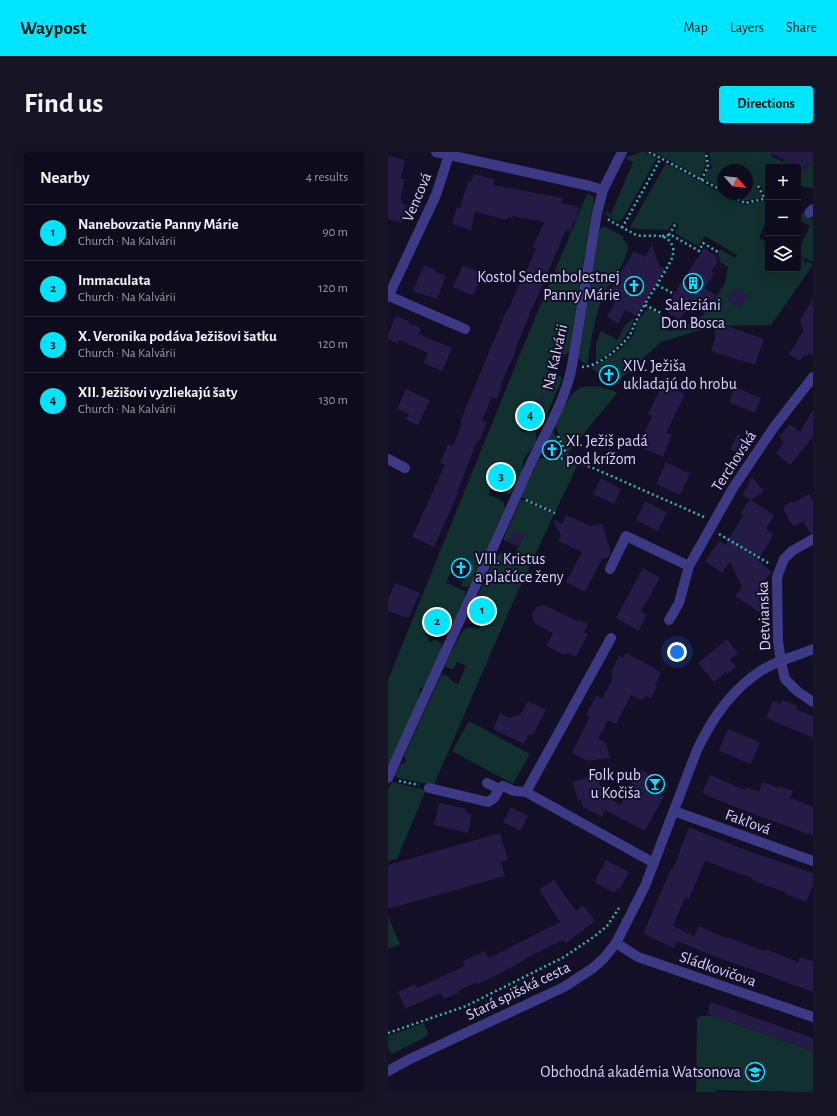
<!DOCTYPE html>
<meta charset="utf-8">
<style>
body{margin:0;font-family:"Alegreya Sans",sans-serif;background:#171425;color:#f1f3f6}
.controls{position:absolute;right:12px;top:12px;display:grid;overflow:hidden;border-radius:4px;box-shadow:0 4px 16px #0002}
.controls button{width:36px;height:36px;display:grid;place-items:center;padding:0;border:0;border-bottom:1px solid #2e2b3b;background:#0e0b1c;color:#f1f3f6;font:20px sans-serif}
.compass{position:absolute;left:329px;top:12px;width:36px;height:36px;border-radius:50%;background:#0e0b1c;box-shadow:0 4px 16px #0002;rotate:117deg}
.you{position:absolute;left:289px;top:500px;width:14px;height:14px;margin:-10px;border:3px solid #fff;border-radius:50%;background:#1a73e8;box-shadow:0 0 0 6px #1a73e833}
.badge{display:grid;place-items:center;width:26px;height:26px;border-radius:50%;background:#00e5ff;color:#111;font-size:13px;font-weight:700}
.pin{position:absolute;translate:-50% -50%;border:2px solid #fff;box-shadow:0 1px 4px #0006}
.list{margin:0;padding:0;list-style:none}
h2{display:flex;justify-content:space-between;align-items:center;height:52px;margin:0;padding:0 16px;font-size:17px}
h2 small{font-size:13px;font-weight:400;color:#9b9ba3}
.list li{display:grid;grid-template-columns:26px 1fr auto;gap:12px;align-items:center;box-sizing:border-box;height:56px;padding:0 16px;border-top:1px solid #2e2b3b}
.list b{display:block;font-size:15px;white-space:nowrap}
.list p{margin:0;font-size:13px;white-space:nowrap;color:#9b9ba3}
.list em{font-size:13px;font-style:normal;color:#9b9ba3}
.icon{flex:none;width:22px;height:22px;fill:none;stroke:currentColor;stroke-width:2;stroke-linecap:round;stroke-linejoin:round}
.map{position:relative;flex:none;width:425px;height:940px;overflow:hidden;border-radius:4px}
header{display:flex;align-items:center;gap:24px;box-sizing:border-box;height:56px;padding:0 20px;background:#00e5ff;color:#111}
header strong{font-size:19px}
nav{display:flex;gap:22px;margin-inline-start:auto;font-size:14px}
.intro{display:flex;align-items:center;justify-content:space-between;box-sizing:border-box;height:96px;padding:0 24px}
h1{margin:0;font-size:28px}
.button{padding:10px 18px;border-radius:4px;background:#00e5ff;color:#111;font-size:14px;font-weight:700}
main{display:flex;gap:24px;padding:0 24px}
aside{flex:1;background:#0e0b1c;border-radius:4px;box-shadow:0 4px 16px #0002}
.map>svg:first-child{display:block}
.green{fill:#12302f}
.building{fill:#241b47}
.lines{fill:none;stroke-linecap:round;stroke-linejoin:round}
.path{stroke:#2fb8b0;stroke-width:2.5;stroke-dasharray:2 3;stroke-linecap:butt}
.minor{stroke:#3d3a85;stroke-width:10}
.labels{text-anchor:middle;dominant-baseline:central;stroke-width:4;stroke-linejoin:round;paint-order:stroke}
.street-label{font-size:16px;fill:#d9d4ff;stroke:#130f26}
.poi-label{font-size:16px;fill:#d9d4ff;stroke:#130f26;text-anchor:end}
</style>
<header>
<strong>Waypost</strong>
<nav><a>Map</a><a>Layers</a><a>Share</a></nav>
</header>
<div class="intro"><h1>Find us</h1><a class="button">Directions</a></div>
<main>
<aside>
<h2>Nearby<small>4 results</small></h2>
<ul class="list">
<li><span class="badge">1</span><div><b>Nanebovzatie Panny Márie</b><p>Church · Na Kalvárii</p></div><em>90 m</em></li>
<li><span class="badge">2</span><div><b>Immaculata</b><p>Church · Na Kalvárii</p></div><em>120 m</em></li>
<li><span class="badge">3</span><div><b>X. Veronika podáva Ježišovi šatku</b><p>Church · Na Kalvárii</p></div><em>120 m</em></li>
<li><span class="badge">4</span><div><b>XII. Ježišovi vyzliekajú šaty</b><p>Church · Na Kalvárii</p></div><em>130 m</em></li>
</ul>
</aside>
<div class="map">
<svg width="425" height="940" viewBox="0 0 425 940">
<rect width="100%" height="100%" fill="#130f26"/>
<path class="green" d="M253 0H258L269 6 234 68C225 71 220 64 215 59L223 62 245 10 237 6Z
M266 0H317L318 14 312 25Z
M321 0H384L383 4 395 10 396 8 418 19 425 6V36L414 35 410 33V15H380V44H378L373 34 368 35 374 45C359 49 358 50 344 42H359V18H335V37L316 27 321 17H324Z
M278 11 356 53 380 48V67L372 83V87L380 91V117H410V104L417 108 416 109 418 111 419 109 425 113 383 173 326 174 273 190 227 232 223 230 228 222 225 220V218L219 216 214 223 203 216C215 211 238 195 245 183 247 179 248 175 249 171 252 165 256 161 261 156 271 162 278 162 275 175L280 179 289 178 317 162 337 131 340 115 332 110 330 100 332 97 347 106 349 103 317 84 310 94 287 81 291 73 285 70 280 78 249 77 242 75Z
M199 42 204 44 206 46 181 200 177 203 173 202 174 199 171 198 170 201 166 200 159 218 172 224 174 227 172 232 154 273 149 275 145 271 139 257 138 258 135 267 133 278 135 280 139 279 141 277 147 279C155 295 130 303 135 318L127 335 122 342H119L114 339 119 320 115 316 110 320 100 343 112 347 116 351 117 356 84 431 80 435 73 434 81 413 78 407 76 406 70 408 64 422 62 421 58 431 77 439V444L61 480H57L52 478 57 468 50 464 42 473 37 483 40 484 41 489 43 490 47 487 53 491V498L37 535 32 536 31 541 33 543 0 614V528L132 202Z
M413 61 425 68V110L410 103V98L422 74 410 68Z
M214 75H218L236 85 235 87C238 90 241 93 240 97 236 115 222 128 215 144 206 165 203 191 199 213L190 206 191 203 211 80Z
M246 166C242 185 224 200 208 210V191L213 179 229 188 238 172Z
M204 234C213 235 221 236 229 241L180 301 167 274C171 264 183 238 194 235 197 234 201 235 204 234Z
M164 277 177 304 168 302 170 297 167 295 168 293 165 292 164 294 160 292 157 298 155 297Z
M154 306 169 309 179 307 190 312 167 360 133 345 149 311 151 307Z
M133 347 166 362 121 459 46 633 9 626 7 622 13 612 17 611 18 608 16 604 53 523 54 522C64 524 62 531 70 532L78 514 69 510 66 517H63L58 515 57 512 75 478 80 475 91 477 97 464V454L95 453 87 461 84 456 96 431 100 430 101 425 99 423 107 405 113 401 125 406 135 385 133 381 129 379 125 381 120 390 116 388V386Z
M81 569 142 602 125 632 64 599Z
M4 630 38 638 9 707 0 709V637Z
M0 764 12 792 0 797Z
M313 864H325L425 899V940L327 938V940H308L309 866Z
M36 871 40 882 38 885 3 902 0 895V884Z"/>
<path class="building" d="M381 0H425V6L418 19Z
M0 4 17 8 13 26 17 27 12 48H15L14 52 19 53 14 71 0 67Z
M86 22 107 28 105 33 175 46 174 51 191 55 188 69H185L183 79 178 78 140 166 127 198 128 199 112 234H114L109 247 104 245 94 268 99 270 91 290 89 289 69 341H70L46 395 24 385 57 313 52 311 60 292 65 294 74 271 72 270 98 207 119 157 120 158 136 121 137 122 148 97 145 95 156 70 125 64 124 66 120 65 119 68 87 60 83 78 64 72 69 55 72 56 80 29 83 30Z
M264 93 271 113 277 117 248 164 237 158 230 172 219 165 227 151 218 145 246 99 257 105Z
M316 96 328 104 330 109 324 118 325 124 316 136 328 143 317 162 301 154 292 168 279 160 278 154Z
M36 113 48 118 47 120 58 124 49 147 25 139Z
M75 113 95 122 85 144 65 135Z
M347 135 360 144 351 156 339 148Z
M425 147V203H421V201L418 204 416 203 412 209 401 202 414 181H416L412 168Z
M8 164 21 169 20 171 33 176 31 182 64 196 54 219 36 211 40 201 11 188 10 192 0 187V182Z
M336 173 376 187 367 213 323 199 327 188 326 174Z
M274 233 297 242 278 281 284 283 275 305 252 295 254 292 252 291 264 264 260 262Z
M347 235 373 246 367 261 341 250Z
M18 237 42 248 30 273 18 268 21 262 9 257Z
M157 241 145 271 135 267 139 257Z
M425 258V285L402 313 388 301 396 290 391 285 402 272 412 280Z
M350 281 359 293 352 302 342 297Z
M278 310 302 322 292 343 268 332Z
M364 325 376 339 363 348 386 363 378 377 386 382 370 408 384 420 373 432 379 437V453L374 462 347 444 354 435 342 410 334 421 317 409 331 389 337 393 355 363 352 362 362 347 354 343Z
M213 326 233 337 226 352 205 342Z
M421 342 425 349V381H422L415 369 409 373H404L396 358V354L404 349 405 351Z
M257 349 279 360 270 379 248 368Z
M178 363 203 374 214 372 223 401 219 406 214 407 197 440 178 430 194 400 170 389 173 383 164 367 174 372Z
M129 379 133 381 135 385 130 395 120 390 125 381Z
M71 408 81 413 75 426 64 422Z
M255 416 272 426 253 459 259 463 250 479 228 466Z
M7 431 32 441 21 465H16L0 459V447Z
M91 451 101 456 97 465 87 461Z
M156 453 189 469 190 467 200 472 196 480 200 482 188 505 181 501 176 503 158 494 165 481 146 471 144 462 148 455Z
M46 463 57 468 52 479 41 474Z
M339 487 350 501 342 508 348 515 340 522 338 520 326 530 310 511Z
M238 501 267 516 266 517 273 521 267 533 269 534 263 546 258 544 255 549 243 543 228 572 220 568 210 587 218 591 222 606 200 609 184 601 202 565 198 563 208 544 214 547 225 526 223 525 225 521 223 520 231 504 235 506Z
M395 548 409 554 408 557 425 564V586L378 566 385 549 393 552Z
M140 549 158 558 145 583 141 582 136 592 105 577 112 561 121 566 133 562Z
M340 577 372 590 363 612 331 599Z
M251 617 276 630 270 640 276 644 257 679 217 658 214 665 195 655 193 648 190 649 185 630 209 622 215 643 233 653Z
M322 623 357 638 358 635 371 640 374 630 391 636 392 634 405 639 402 646 425 655V684L339 652 314 641Z
M51 651 78 657V661L84 662 80 681 46 673Z
M123 655 140 664 132 679 115 670Z
M301 675 360 699 425 721V733L418 750 398 742 399 741 364 728V726L317 709 301 747 297 746 285 774 306 784 311 774 338 786 339 785 376 799 377 797 410 810 412 805 425 809V840L368 819 323 803 289 789 286 796 255 782 283 717H285Z
M112 681 120 708 113 710 117 724 0 757V713Z
M218 708 241 720 232 737 229 736 227 741 206 730Z
M166 728 188 759 195 753 207 769 178 791 175 788 135 808V809L109 823 90 832 88 830 70 839 71 841 55 847 53 841 17 857 10 840 27 832 29 836 77 814 75 809 97 799 101 806 172 770 151 738Z
M323 850 425 886V899L319 862Z"/>
<g class="lines">
<path class="path" d="M261 0 335 39
M313 28 320 15 318 0
M370 34 377 47
M341 42 357 51 380 46
M234 76 273 6
M281 83 288 71
M274 84 281 83 285 84 311 99 315 91 330 100
M269 133 286 142
M257 153 273 161
M194 215C211 214 227 199 238 188 244 182 245 174 249 167 257 150 268 135 277 119 280 114 284 108 285 102 286 99 285 94 283 91 275 79 260 86 248 83L219 67
M170 284 180 305 316 365
M158 305 172 307 180 305
M138 348 167 361
M331 382 382 412
M11 629 31 633
M0 881 78 854 176 805 207 784 219 774 231 756"/>
<path class="minor" d="M48 0 202 34 215 38
M421 61 425 57
M1 144 77 177
M0 145 48 43 62 0
M0 307 17 316
M425 387 404 399 396 407 389 425 390 489 393 510 397 527 409 539 425 550
M222 417 238 384 301 414
M281 468 291 451 301 414 345 336 386 275 425 225
M0 626C45 525 93 424 138 322 153 287 177 252 184 214L209 61 215 38 234 0
M99 631 111 637 115 634 126 639 138 640 266 711
M41 636 100 650 106 646 111 637
M138 640 223 486
M286 659 425 709
M228 791 250 805 425 865
M0 919 22 907 176 835 205 816 216 806 228 791 257 734 309 598C324 566 344 537 374 518 389 509 408 504 425 497"/>
</g>
<defs>
<g id="building-ring" transform="scale(1)"><circle r="9.5" fill="#130f26" stroke="#00e5ff" stroke-width="1.5"/><path d="M-4-6H4V6H1V3H-1V6H-4ZM-2.5-4.3h1.7v1.8h-1.7ZM.8-4.3h1.7v1.8H.8ZM-2.5-1h1.7V.8h-1.7ZM.8-1h1.7V.8H.8Z" fill="#00e5ff"/></g>
<g id="church-ring" transform="scale(1)"><circle r="9.5" fill="#130f26" stroke="#00e5ff" stroke-width="1.5"/><path d="M-1.2-6h2.4v3.5h3.3v2.4h-3.3V6h-2.4V-.1h-3.3v-2.4h3.3Z" fill="#00e5ff"/></g>
<g id="bar-ring" transform="scale(1)"><circle r="9.5" fill="#130f26" stroke="#00e5ff" stroke-width="1.5"/><path d="M-6-5H6L.8 .8V4.5H3.5V6h-7V4.5H-.8V.8Z" fill="#00e5ff"/></g>
<g id="school-ring" transform="scale(1)"><circle r="9.5" fill="#130f26" stroke="#00e5ff" stroke-width="1.5"/><path d="M0-5L7-2L0 1L-7-2ZM-4 1L0 2.5L4 1V4Q0 6-4 4Z" fill="#00e5ff"/></g>
</defs>
<g fill-rule="evenodd">
<use href="#building-ring" x="305" y="131"/>
<use href="#church-ring" x="246" y="134"/>
<use href="#church-ring" x="221" y="223"/>
<use href="#church-ring" x="164" y="298"/>
<use href="#church-ring" x="73" y="416"/>
<use href="#bar-ring" x="267" y="632"/>
<use href="#school-ring" x="367" y="920"/>
</g>
<g class="labels">
<g class="street-label">
<text transform="translate(29 45) rotate(-67)">Vencová</text>
<text transform="translate(167 205) rotate(-77)">Na Kalvárii</text>
<text transform="translate(346 309) rotate(-57)">Terchovská</text>
<text transform="translate(376 464) rotate(-92)">Detvianska</text>
<text transform="translate(360 670) rotate(20)">Fakľová</text>
<text transform="translate(330 817) rotate(19)">Sládkovičova</text>
<text transform="translate(130 839) rotate(-26)">Stará spišská cesta</text>
</g>
<g class="poi-label">
<text x="232" y="125">Kostol Sedembolestnej<tspan x="232" dy="18">Panny Márie</tspan></text>
<text x="305" y="153" text-anchor="middle">Saleziáni<tspan x="305" dy="18">Don Bosca</tspan></text>
<text x="235" y="214" text-anchor="start">XIV. Ježiša<tspan x="235" dy="18">ukladajú do hrobu</tspan></text>
<text x="178" y="289" text-anchor="start">XI. Ježiš padá<tspan x="178" dy="18">pod krížom</tspan></text>
<text x="87" y="407" text-anchor="start">VIII. Kristus<tspan x="87" dy="18">a plačúce ženy</tspan></text>
<text x="253" y="623">Folk pub<tspan x="253" dy="18">u Kočiša</tspan></text>
<text x="353" y="920">Obchodná akadémia Watsonova</text>
</g>
</g>
</svg>
<div class="controls">
<button>+</button>
<button>−</button>
<button><svg class="icon" aria-label="layers" viewBox="0 0 24 24"><path d="M12 4l9 5-9 5-9-5zM3 14l9 5 9-5"/></svg></button>
</div>
<svg class="compass" viewBox="-18 -18 36 36"><path d="M0-13l5 13h-10z" fill="#e53935"/><path d="M0 13l5-13h-10z" fill="#9b9ba3"/></svg>
<div class="you"></div>
<div class="pin badge" style="left:94px;top:459px">1</div>
<div class="pin badge" style="left:49px;top:470px">2</div>
<div class="pin badge" style="left:113px;top:325px">3</div>
<div class="pin badge" style="left:142px;top:264px">4</div>
</div>
</main>
